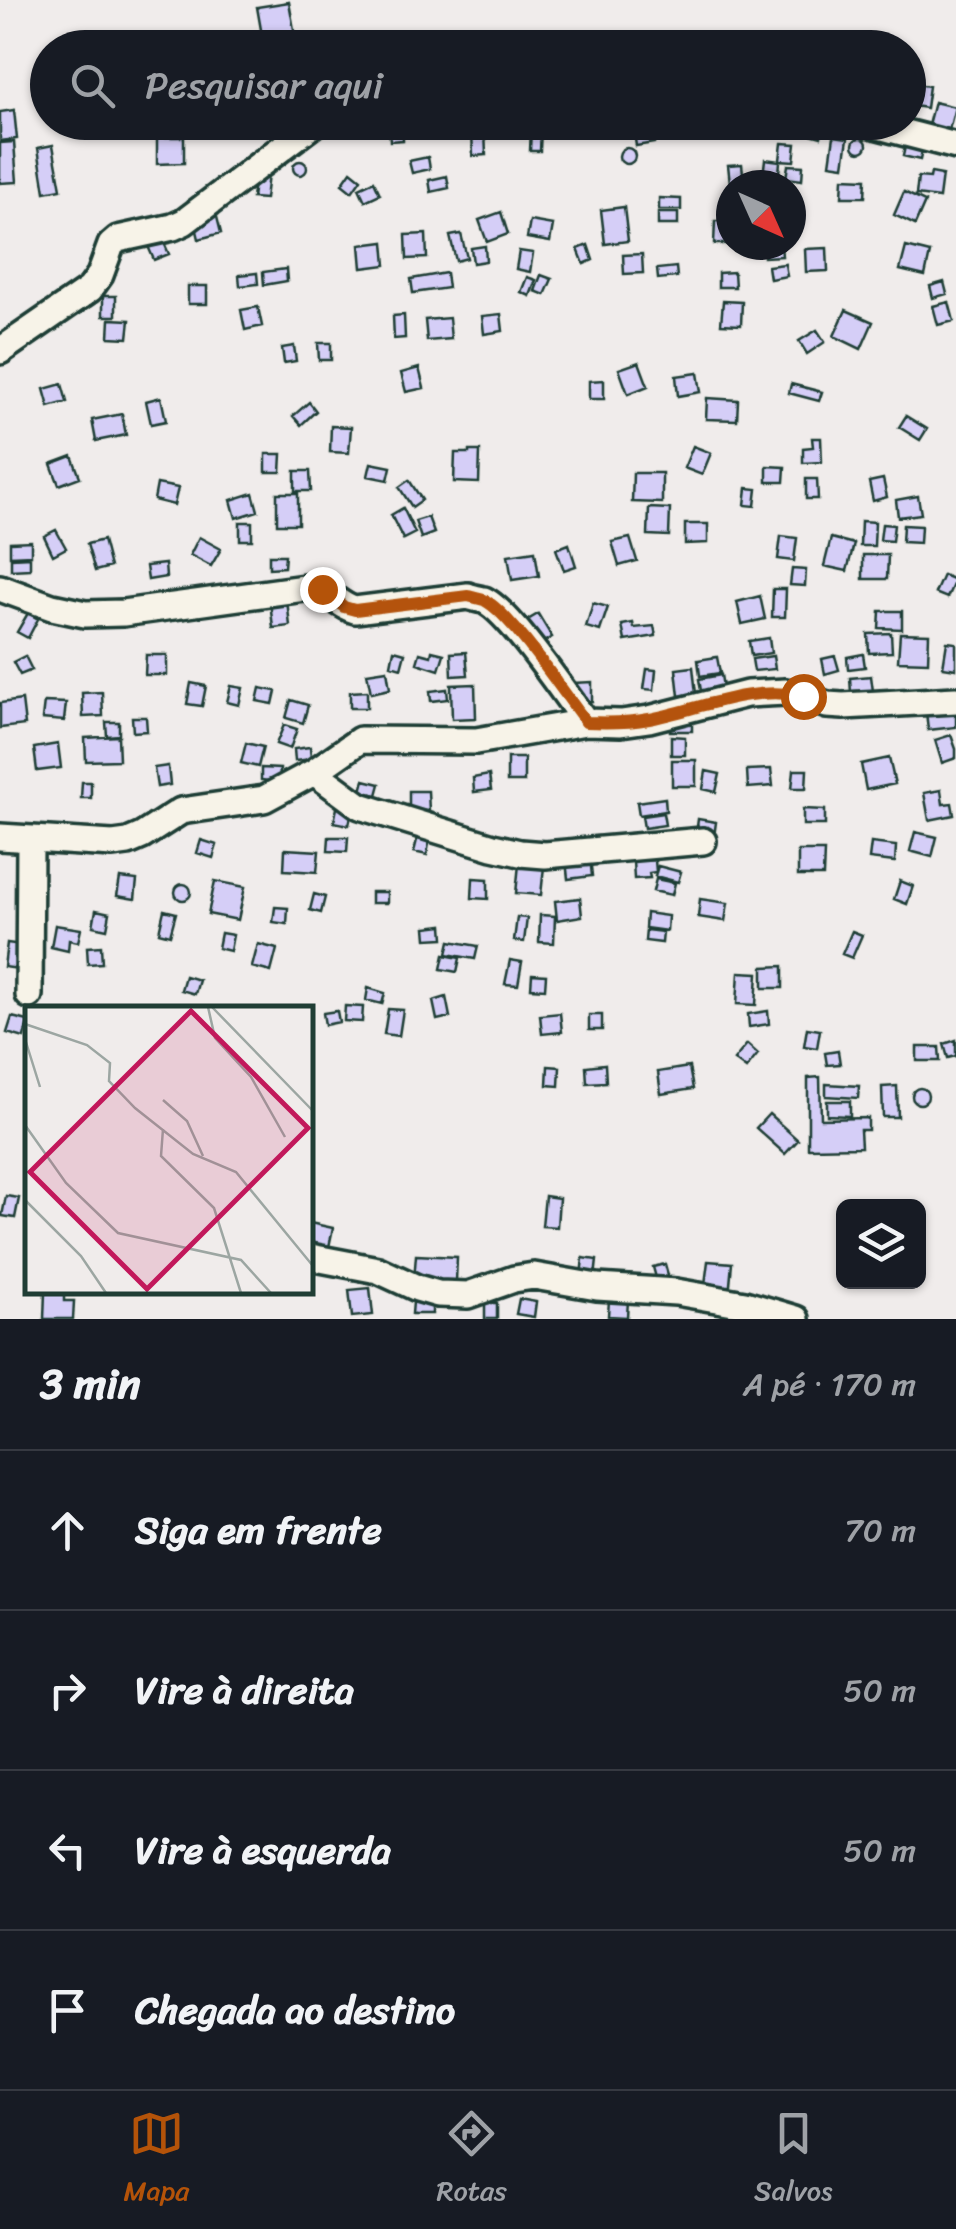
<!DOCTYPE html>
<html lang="pt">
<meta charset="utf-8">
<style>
body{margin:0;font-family:Sriracha,sans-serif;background:#20242c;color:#f1f3f6}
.controls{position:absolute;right:30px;bottom:30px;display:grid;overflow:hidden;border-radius:15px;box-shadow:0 2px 8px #0004}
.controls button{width:90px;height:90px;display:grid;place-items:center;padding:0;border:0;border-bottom:2px solid #363941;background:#171b24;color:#f1f3f6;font:50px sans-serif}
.compass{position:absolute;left:716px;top:170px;width:90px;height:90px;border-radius:50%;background:#171b24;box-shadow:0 2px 8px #0004;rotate:135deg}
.stop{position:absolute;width:30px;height:30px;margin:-22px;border:8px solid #b45309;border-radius:50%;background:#fff}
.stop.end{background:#b45309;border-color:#fff;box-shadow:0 2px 10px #0008}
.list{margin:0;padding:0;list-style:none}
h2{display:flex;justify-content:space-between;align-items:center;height:130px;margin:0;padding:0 40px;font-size:42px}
h2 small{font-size:32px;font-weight:400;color:#9ea1a6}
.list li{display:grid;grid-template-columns:65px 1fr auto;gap:30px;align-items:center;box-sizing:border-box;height:160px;padding:0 40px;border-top:2px solid #363941}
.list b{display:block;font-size:38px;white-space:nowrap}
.list em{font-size:32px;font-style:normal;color:#9ea1a6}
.icon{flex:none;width:55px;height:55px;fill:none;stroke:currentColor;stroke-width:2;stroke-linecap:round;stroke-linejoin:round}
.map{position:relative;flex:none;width:956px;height:1319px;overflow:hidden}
.search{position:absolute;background:#171b24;box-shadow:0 2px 8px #0004;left:30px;right:30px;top:30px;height:110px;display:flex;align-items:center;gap:25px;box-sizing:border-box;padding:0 35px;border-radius:55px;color:#9ea1a6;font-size:38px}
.sheet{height:770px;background:#171b24}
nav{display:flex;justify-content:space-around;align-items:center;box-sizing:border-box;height:140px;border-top:2px solid #363941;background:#171b24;font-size:28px;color:#9ea1a6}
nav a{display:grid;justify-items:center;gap:5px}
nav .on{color:#b45309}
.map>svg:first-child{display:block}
.building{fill:#d5cef7;stroke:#1f3d34;stroke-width:2.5}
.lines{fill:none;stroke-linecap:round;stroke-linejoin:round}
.minor-casing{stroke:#1f3d34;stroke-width:32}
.minor{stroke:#f7f3e8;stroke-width:25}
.route{stroke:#b45309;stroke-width:12}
.inset-road{fill:none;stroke:#9ca6a2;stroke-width:2.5}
.view{fill:#c2185b;fill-opacity:0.15;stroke:#c2185b;stroke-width:5}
.inset-edge{fill:none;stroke:#1f3d34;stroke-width:5}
</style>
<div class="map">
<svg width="956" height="1319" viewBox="0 0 956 1319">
<rect width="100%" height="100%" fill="#f0eceb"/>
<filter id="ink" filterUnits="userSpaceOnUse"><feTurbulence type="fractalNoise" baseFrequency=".01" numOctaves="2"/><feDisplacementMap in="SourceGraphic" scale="20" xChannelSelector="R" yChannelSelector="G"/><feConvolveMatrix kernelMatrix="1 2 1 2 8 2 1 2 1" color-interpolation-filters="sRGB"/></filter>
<g filter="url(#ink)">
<path class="building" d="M289 2 295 35 263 41 257 7Z
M916 84 929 86 926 108 913 106Z
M934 102 955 107 949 130 928 125Z
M14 110 17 139 0 141V112Z
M389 122H402L403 140 390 141Z
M718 122H744V138H718Z
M750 122H772L770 136 748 133Z
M802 122 824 123 821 137 800 131Z
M651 123 654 143 636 146 633 125Z
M673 123H700V140L673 139Z
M531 127H541L540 151H530Z
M485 130 486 155 473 156 472 131Z
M834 136 848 138 844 166 830 164Z
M157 137H184V163L157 164Z
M853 145a7 7 0 1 1 14 0a7 7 0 1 1-14 0Z
M14 142 17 182 0 183V143Z
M906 142 923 146 920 160 903 156Z
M782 143 796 144 794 161 780 160Z
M53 145 61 189 45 192 38 148Z
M619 156a8 8 0 1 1 16 0a8 8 0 1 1-16 0Z
M428 157 430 169 412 173 409 161Z
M765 159 780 161 778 185H762Z
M293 168a7 7 0 1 1 14 0a7 7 0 1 1-14 0Z
M742 164 744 182 730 183 728 165Z
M788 165 803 166 802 180 786 178Z
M351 171 361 179 352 192 342 184Z
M931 173 942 175 939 198 916 195 918 177 930 178Z
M255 174 268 175 265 199 252 198Z
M447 176 449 188 431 192 429 180Z
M843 178 866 179 865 197H842Z
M374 181 380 194 365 201 359 188Z
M904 192 925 202 915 225 894 215Z
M659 198 681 199V210H659Z
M624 207 628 241 605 244 601 210Z
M501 212 508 234 487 242 479 220Z
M216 213 221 233 199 239 194 218Z
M658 213H678V225H658Z
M530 221 553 225 550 242 527 238Z
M715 221H731V244H714Z
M426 234 427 258 407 259 406 235Z
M461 234 467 258 456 261 450 236Z
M162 238 169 254 154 260 147 244Z
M384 242 386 265 362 268 360 245Z
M588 245 593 260 584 264 578 249Z
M781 245 782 256 764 257V246Z
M485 246 486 261 473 263 471 248Z
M906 247 930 253 925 276 900 270Z
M827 248 828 271 806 272 805 249Z
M519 251 533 253 530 272 516 269Z
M642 254 643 273 624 274 623 255Z
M785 264 787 276 770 279 768 266Z
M676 267 677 277 658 279 657 269Z
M286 269 287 281 264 285 263 272Z
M734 272 735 287H718V273Z
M257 273 258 284 240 286 239 275Z
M446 273 448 288 413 293 411 279Z
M541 275 552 279 545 295 535 291Z
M527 277 536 280 530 296 521 292Z
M944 282 947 294 933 298 930 286Z
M188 286H207V304H188Z
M103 296H116V316H103Z
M723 301 742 302 741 325 721 324Z
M949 302 954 321 938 325 933 306Z
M258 307 262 326 245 330 241 310Z
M846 310 873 322 861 349 834 336Z
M501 314 503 331 484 334 482 316Z
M404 315 405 338 394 339 393 316Z
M449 318 451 339 427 341 425 320Z
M110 319 130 320 128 338 109 337Z
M817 330 825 342 807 354 799 341Z
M318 343H331V360H319Z
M294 346 296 361 284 363 282 348Z
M639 362 648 386 628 394 619 369Z
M419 368 424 388 406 392 401 373Z
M698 373 701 392 678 396 676 376Z
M604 380V399H589V381Z
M62 384 67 402 49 407 44 389Z
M791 384 822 392 819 401 789 393Z
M161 397 166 421 151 424 146 401Z
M707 398 738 400 737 420 706 419Z
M309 402 316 411 301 425 293 416Z
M122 414 126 435 96 441 92 420Z
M906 416 927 429 920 440 899 427Z
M331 426 351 427 349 453 330 452Z
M812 438H821L822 462 803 463V448L813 447Z
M693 446 711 453 702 475 684 468Z
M469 451H480L479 483 454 482 455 453H469Z
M266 454H282L281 472H266Z
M72 456 80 477 59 485 51 464Z
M371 463 391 467 388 480 368 476Z
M767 466 785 467 784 482H767Z
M295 471H310L311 491H295Z
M633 473H662V503L632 502Z
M806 479H817L818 499H806Z
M883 479 887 497 873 501 869 482Z
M409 480 422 500 412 507 399 487Z
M157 484 178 488 174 505 154 500Z
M747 488 757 489 755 506 745 505Z
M253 493 258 511 236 518 231 500Z
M277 493H298V524H277Z
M918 496 921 514 898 517 896 500Z
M403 508 415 533 403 539 391 515Z
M649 508 670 509 669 536 648 535Z
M428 517 434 533 421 538 415 521Z
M861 521 875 522 874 546H860Z
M240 522H252V540H240Z
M685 524H708V543L685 544Z
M882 524 894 525 892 541 880 540Z
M903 525 921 526 920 543 902 542Z
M56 530 66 548 53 555 44 536Z
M781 536 797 538 794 561 778 559Z
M199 537 221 549 211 566 190 555Z
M630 538 637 561 619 566 612 542Z
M831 538 854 544 847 571 824 566Z
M103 540 110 567 95 571 87 544Z
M31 541V555L10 556V542Z
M569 544 576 566 564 570 556 549Z
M535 551 539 576 512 580 508 555Z
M269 555H285L284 567 269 568Z
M863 555H888L887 579H863Z
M30 557V569L11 570V558Z
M165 564 166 577 148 580 146 566Z
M792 569 806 570 805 586 790 585Z
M943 575 955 580 947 598 935 593Z
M773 589H786L785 617H772Z
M760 596 765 619 742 624 737 602Z
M287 600 290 626 273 628 270 601Z
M593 603 608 607 600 631 586 627Z
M880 611H902V629L879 628Z
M28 613 38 619 28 638 17 632Z
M538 614 552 637 535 647 521 624Z
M633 623 634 628 654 626 656 636 625 641 622 625Z
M891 633 892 652 869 653 868 634Z
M900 633 929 634 928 662 898 661Z
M769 638 771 653 751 656 749 641Z
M947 642 956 643V669L943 667Z
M394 650 405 653 401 668 391 665Z
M432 651 444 654 439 670 417 663 420 653 431 656Z
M466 652 468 675 452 676 451 653Z
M863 654 865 667 848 669 847 657Z
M146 655H167V675H145Z
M25 656 32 670 20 675 13 662Z
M773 656 775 669 754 671 752 659Z
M835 656 839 670 825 674 822 659Z
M717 657 720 673 700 676 698 660Z
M693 667 696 694 679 696 676 669Z
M647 669 656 670 654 690 644 689Z
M387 670 390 689 371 693 367 673Z
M721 675 723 687 701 691 699 679Z
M871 676 873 691 851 693 850 678Z
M592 682V701L573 702V683Z
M191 683 206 686 202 706 187 704Z
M475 684 476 718 452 719 451 685Z
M231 686 243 688 239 705 227 702Z
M260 688 276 691 273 704 257 701Z
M447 689 448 699 431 701 430 691Z
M367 691V708H350V692Z
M102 692 103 716 83 717 82 693Z
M22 700 25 725 0 728V703Z
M291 700 308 705 303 723 286 718Z
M44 702 66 703 64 721 42 719Z
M956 709V727L928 730 926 712Z
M132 717H146L147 731 133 732Z
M670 717 692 718V731H670Z
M106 722H119V735L107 736Z
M284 725 297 729 290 749 276 744Z
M951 735 956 749V758L942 763 935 740Z
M118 736 119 760 86 761 85 738Z
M671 736 685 737V755H671Z
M246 743 263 747 258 767 241 763Z
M58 744 61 768 37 771 34 748Z
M310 747 311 759 295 761 294 749Z
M507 758H524V782H507Z
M889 758 895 784 866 790 861 764Z
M672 760H696V786H672Z
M168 766 170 785 157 787 154 768Z
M261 768 280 769 279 782 261 780Z
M771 769 773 786 748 788 747 770Z
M794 770H807L806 788H792Z
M706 771 720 774 716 792 703 789Z
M489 775 491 790 474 792 473 778Z
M364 780 380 784 377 795 361 791Z
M82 782H91V798H81Z
M941 790 943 804 952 803 954 815 929 820 924 793Z
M409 791H428L429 811H409Z
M665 798 666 811 639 815 637 802Z
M338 803 353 806 349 825 334 822Z
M803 809 825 810V825H803Z
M663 813 665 825 644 828 642 816Z
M698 819 716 822 714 837 696 834Z
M915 832 937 837 932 857 910 851Z
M418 836 430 838 427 855 414 852Z
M329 837H348L347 852 328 851Z
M201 840 217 845 213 858 197 853Z
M871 843 896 846 895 862 869 859Z
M285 849 319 851 317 872 284 870Z
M798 851H824L823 876H798Z
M590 857 592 876 568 879 566 860Z
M655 860 656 872 649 873 650 878 634 879 633 861Z
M519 864 544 867 541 895 516 893Z
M658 866 681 872 678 882 655 876Z
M120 878 137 880 135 899 117 896Z
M473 878 488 879V899L472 898Z
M656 879 675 883 672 895 653 891Z
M215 881 245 887 238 920 208 914Z
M900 881 913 886 907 904 894 899Z
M175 892a8 8 0 1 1 16 0a8 8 0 1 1-16 0Z
M371 892H387V903H371Z
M314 894 325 897 321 913 310 910Z
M580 898 582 916 557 920 555 901Z
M700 899 728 903 725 921 698 917Z
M275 907 288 908 287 924 273 922Z
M96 910 110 913 107 929 93 926Z
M164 910 176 913 170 935 159 932Z
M646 913 668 916 667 931 645 928Z
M540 915 555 916 554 943 539 942Z
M517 917 527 918 524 942 514 941Z
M55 925 81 929 78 942 69 940 68 951 51 947Z
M443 925 444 938 427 939 426 927Z
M646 930 663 932 662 943 645 941Z
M852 931 862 935 852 958 842 954Z
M221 933 233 935 230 951 218 948Z
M450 941 478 946 475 959 447 954Z
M7 943 22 945 19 969 4 967Z
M258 944 277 949 271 972 252 967Z
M101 946 102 963 88 964 87 947Z
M444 955 460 958 457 972 441 969Z
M510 960 522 962 518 985 505 984Z
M783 966V988H763V967Z
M739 972 758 973 756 1005 737 1004Z
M532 974 546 975 545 989 531 988Z
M185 976 199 980 195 994 181 990Z
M368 988 385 993 382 1004 366 1000Z
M446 997 450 1017 437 1020 433 1001Z
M345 1006 363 1007 362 1022 344 1021Z
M388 1009 403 1010 399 1036 384 1034Z
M337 1011 339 1022 325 1025 323 1013Z
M768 1011 769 1024 749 1027 748 1014Z
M560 1013 562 1032 542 1034 540 1015Z
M589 1015H602V1030H589Z
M12 1017 28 1021 24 1038 7 1033Z
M807 1028 820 1030 817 1048 804 1046Z
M956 1040V1056L948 1058 944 1044Z
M747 1044 758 1054 746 1069 734 1060Z
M917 1047H939L940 1061H917Z
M838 1051 840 1064 827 1065 825 1053Z
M605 1064 606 1082 587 1083 586 1066Z
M548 1066 560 1067 559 1086 547 1085Z
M689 1067 693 1089 661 1094 658 1072Z
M820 1077 821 1119 868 1118V1130H860L861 1147 808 1148V1078Z
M826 1084 859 1086 858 1098 826 1096Z
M897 1086 898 1117H883L882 1087Z
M912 1096a8 8 0 1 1 16 0a8 8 0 1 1-16 0Z
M827 1101H850V1116L827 1115Z
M769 1114 798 1140 785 1154 756 1128Z
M6 1196 19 1198 15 1218 2 1216Z
M545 1196 559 1198 557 1227 542 1226Z
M310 1223 333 1228 329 1247 310 1242Z
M416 1255 457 1257 456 1282 414 1280Z
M583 1258 597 1260 595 1278 581 1276Z
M708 1261 732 1263 729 1295 704 1292Z
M665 1264 670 1282 658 1285 653 1267Z
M370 1288 373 1315 352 1317 349 1290Z
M45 1292H64V1301H74L73 1319H44Z
M519 1299 536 1302 534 1317 516 1314Z
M609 1299 628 1300 627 1317 608 1316Z
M413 1302H432V1314H412Z
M485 1303H497V1319H485Z"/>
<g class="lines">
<g class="minor-casing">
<path id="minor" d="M863 122 956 146
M0 351 90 289 100 275 111 245 118 239 173 227 184 222 316 122
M0 588 52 607 85 614 123 613 312 587C329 590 338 606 355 610L468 596C469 597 483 600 484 600 511 613 565 695 586 722
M314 772 360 806 493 847 520 853 545 855 703 841
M0 837 113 844 128 842 142 836 181 811 264 799 314 772 360 740 476 741 586 722 621 723 649 719 747 694 786 692 803 696 827 705 843 706 956 700
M29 995 30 840
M310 1257 378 1270 417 1288 438 1294 468 1295 514 1279 534 1276 597 1287 676 1292 745 1304 796 1319"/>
</g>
<use href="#minor" class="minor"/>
</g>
</g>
<g class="lines" filter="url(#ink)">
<path class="route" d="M322 589 344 607 355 610 468 596C469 596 483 600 484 600 511 613 565 695 586 722 607 723 628 723 649 719 700 709 750 685 803 696"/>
</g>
<g transform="translate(25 1006)">
<rect width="288" height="288" fill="#f0eceb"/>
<path class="inset-road" d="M183 1 190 32 226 71 260 131M187 1 288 105M0 18 62 39 85 57 84 75 110 102 168 148 211 166 288 260M0 33 15 81M138 94 162 115 178 150M0 119 41 177 93 227 216 254 246 287M138 123 136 150 189 202 216 287M0 194 56 250 81 287"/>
<path class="view" d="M166 5 283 122 122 283 5 166Z"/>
<rect width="288" height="288" class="inset-edge"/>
</g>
</svg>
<div class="controls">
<button><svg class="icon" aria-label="layers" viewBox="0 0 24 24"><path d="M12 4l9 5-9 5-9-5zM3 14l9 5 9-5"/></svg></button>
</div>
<svg class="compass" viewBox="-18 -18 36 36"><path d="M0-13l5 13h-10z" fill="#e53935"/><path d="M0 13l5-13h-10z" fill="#9ea1a6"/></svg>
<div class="stop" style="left:803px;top:696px"></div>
<div class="stop end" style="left:322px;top:589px"></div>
<div class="search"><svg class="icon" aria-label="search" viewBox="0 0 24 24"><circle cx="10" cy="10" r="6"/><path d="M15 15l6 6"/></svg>Pesquisar aqui</div>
</div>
<section class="sheet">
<h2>3 min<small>A pé · 170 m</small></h2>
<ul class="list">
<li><svg class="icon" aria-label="ahead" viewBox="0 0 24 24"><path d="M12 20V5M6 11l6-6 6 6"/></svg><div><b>Siga em frente</b></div><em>70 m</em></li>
<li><svg class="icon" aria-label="right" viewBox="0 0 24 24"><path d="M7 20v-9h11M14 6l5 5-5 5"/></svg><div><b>Vire à direita</b></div><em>50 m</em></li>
<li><svg class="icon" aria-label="left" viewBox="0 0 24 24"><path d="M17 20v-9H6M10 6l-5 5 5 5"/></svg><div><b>Vire à esquerda</b></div><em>50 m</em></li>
<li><svg class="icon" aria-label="arrive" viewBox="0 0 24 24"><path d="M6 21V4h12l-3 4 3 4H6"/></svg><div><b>Chegada ao destino</b></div></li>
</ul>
</section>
<nav>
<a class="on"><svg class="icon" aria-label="map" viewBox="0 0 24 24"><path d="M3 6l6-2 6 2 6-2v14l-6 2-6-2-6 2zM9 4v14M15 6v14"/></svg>Mapa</a>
<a><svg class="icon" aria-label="directions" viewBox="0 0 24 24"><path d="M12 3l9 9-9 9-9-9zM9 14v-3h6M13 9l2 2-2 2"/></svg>Rotas</a>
<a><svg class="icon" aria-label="saved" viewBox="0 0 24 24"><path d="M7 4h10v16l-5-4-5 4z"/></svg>Salvos</a>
</nav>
